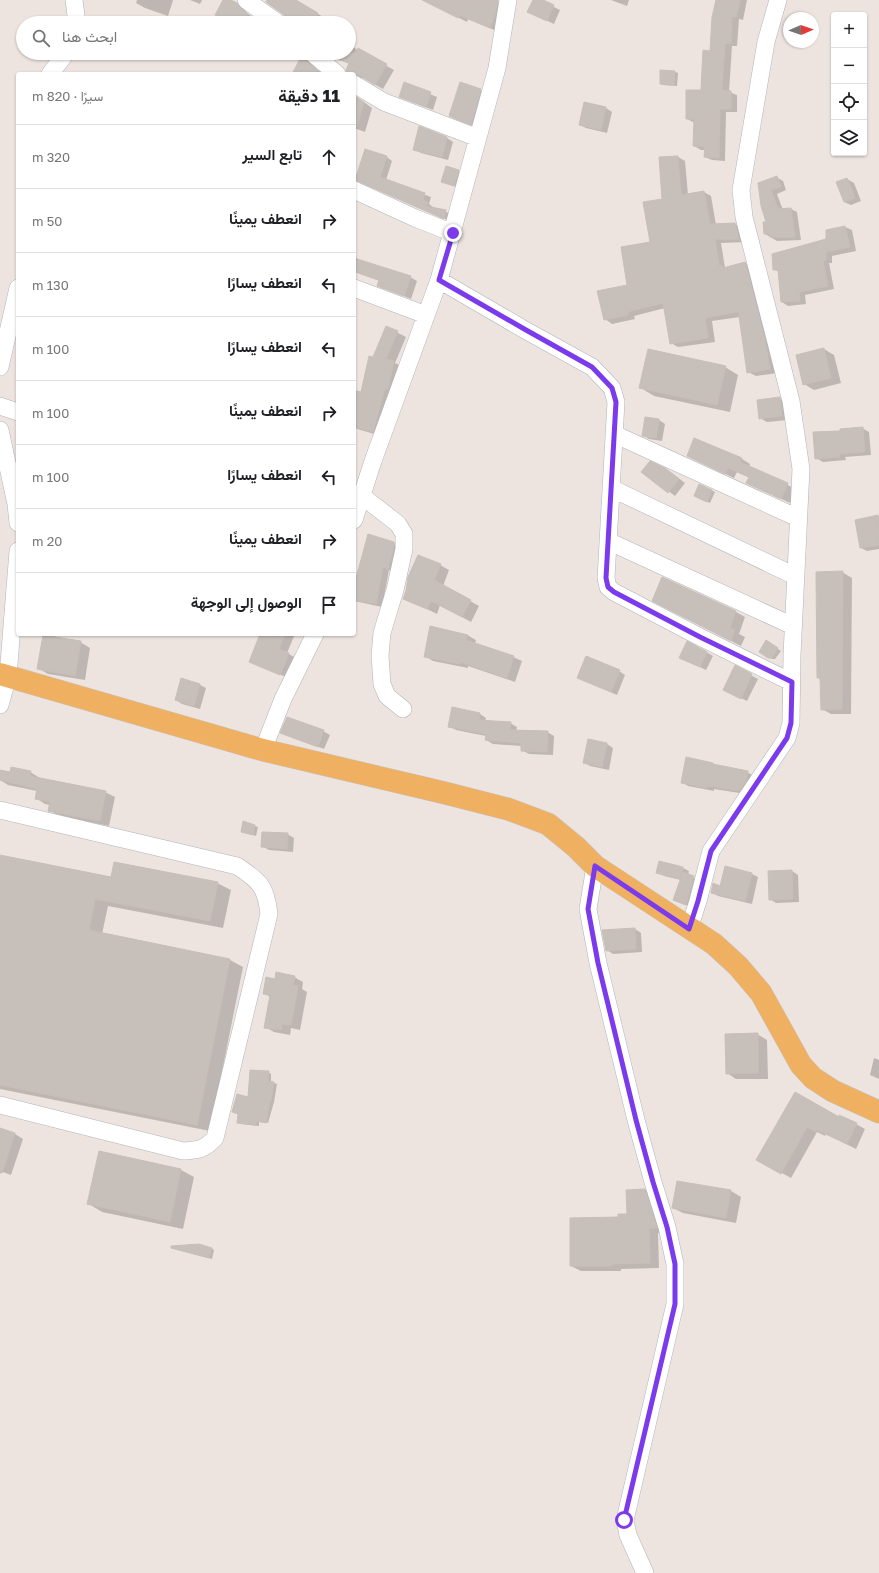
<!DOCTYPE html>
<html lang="ar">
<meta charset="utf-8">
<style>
body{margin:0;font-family:"Golos Text",Vazirmatn,sans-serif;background:#f6f6f6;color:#202124;direction:rtl}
.controls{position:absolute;right:12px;top:12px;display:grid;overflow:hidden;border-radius:4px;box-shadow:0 1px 3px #0004}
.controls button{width:36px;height:36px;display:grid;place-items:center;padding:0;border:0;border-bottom:1px solid #e0e0e0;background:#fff;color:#202124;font:20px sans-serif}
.compass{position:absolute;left:783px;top:12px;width:36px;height:36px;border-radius:50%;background:#fff;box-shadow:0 1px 3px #0004;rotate:88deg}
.stop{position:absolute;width:12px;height:12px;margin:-9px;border:3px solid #7c3aed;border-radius:50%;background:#fff}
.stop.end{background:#7c3aed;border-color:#fff;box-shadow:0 1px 4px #0008}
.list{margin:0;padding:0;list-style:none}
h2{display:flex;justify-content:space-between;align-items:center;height:52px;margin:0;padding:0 16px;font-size:17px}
h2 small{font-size:13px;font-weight:400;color:#757577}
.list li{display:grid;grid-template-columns:26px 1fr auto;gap:12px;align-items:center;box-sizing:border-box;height:64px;padding:0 16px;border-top:1px solid #e0e0e0}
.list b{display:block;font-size:15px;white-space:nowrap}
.list em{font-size:13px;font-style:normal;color:#757577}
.icon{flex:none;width:22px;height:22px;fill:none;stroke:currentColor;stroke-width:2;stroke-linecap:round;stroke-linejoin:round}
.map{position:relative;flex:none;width:879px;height:1573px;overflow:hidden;direction:ltr}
.search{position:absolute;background:#fff;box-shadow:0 1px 3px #0004;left:16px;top:16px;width:340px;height:44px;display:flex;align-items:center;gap:10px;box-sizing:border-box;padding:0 14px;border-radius:22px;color:#757577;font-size:15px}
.panel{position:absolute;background:#fff;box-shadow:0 1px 3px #0004;left:16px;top:72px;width:340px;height:564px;border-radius:4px;direction:rtl}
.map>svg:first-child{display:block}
.shadow{fill:#0003}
.building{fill:#c6bfba;stroke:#c9bfb8}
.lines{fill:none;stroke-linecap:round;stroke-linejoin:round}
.minor-casing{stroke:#afb4bc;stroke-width:18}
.major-casing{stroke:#c4c4c4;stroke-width:23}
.minor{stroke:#fff;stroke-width:17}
.major{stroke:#efb062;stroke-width:22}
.route{stroke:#7c3aed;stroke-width:5}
</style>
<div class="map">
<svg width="879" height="1573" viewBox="0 0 879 1573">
<rect width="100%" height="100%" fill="#ede4df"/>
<path class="shadow" d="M137 0H173L168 16 145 8 136 3Z
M190 0H202L200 4Z
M224 0H229L243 8 247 13 254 18 252 23H231Z
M268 0H291L297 2 325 18 324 21 329 23H288V19Z
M424 0H494L506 6 499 32 468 19 467 22Z
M534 0H540L560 10 554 24 535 15Z
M611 0H629L627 6Z
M717 0H747L743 20 739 19 737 46H732L729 92 737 95V112H726L725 161 712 160 705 157 706 150H701L694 146 695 123 687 119 702 91 711 52Z
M349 32 353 34 349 45 394 70 383 89 363 78 357 79 354 82V74H348L347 70 350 64 340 60 329 53H349Z
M303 56 311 61 314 67 323 74H293Z
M661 71 675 72 678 73 677 86 663 85 661 83Z
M405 84 437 97 433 110 400 97Z
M480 90 490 96 481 129 460 121 450 116Z
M354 95 372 108 365 132 354 128Z
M606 108 612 112 607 133 586 128 580 125Z
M447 138 453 142 448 160 421 153 414 149Z
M387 157 392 161 386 180 431 197 429 204 433 207V208L445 211 451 215 450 221 356 180Z
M678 157 685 161 688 195 704 192 711 196 716 225 735 224 742 228 746 242 721 243 725 268 745 263 752 267 777 373 756 376 748 372 740 317 712 321 715 342 678 347 671 343 665 308 634 316 635 319 612 324 605 319 628 285 651 243 663 199 660 158Z
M458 171 465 175 461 189 442 181Z
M776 177 783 181 786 190 777 194 783 210 791 209 797 212 801 240 777 241 765 234 768 223 762 206Z
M847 179 854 183 861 201 851 205 844 202Z
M845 227 852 230 856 251 832 256V263H829L834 289 805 295 806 304 788 306 782 302 779 272 774 269 827 240Z
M354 259 410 277 417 281 411 299 378 285 380 281 354 272Z
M386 327 406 337 395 363 401 366 381 436 354 428V397L362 393Z
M824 349 834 355 841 383 814 390 804 384Z
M725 367 738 375 730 412 654 396 641 388Z
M779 398 786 402 788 420 767 422 760 418Z
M646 418 659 420 665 424 662 441 649 439 643 435Z
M862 428 869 432 871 455 845 457 846 460 823 462 816 458Z
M688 456 742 459 750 464 749 467 796 489 790 503 747 483 750 478 737 472 734 478Z
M643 472 672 473 685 483 675 496Z
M700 485 715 492 710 503 698 498Z
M878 516 879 517V549L867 551 861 548Z
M394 543 400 546 394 572 389 570 382 607 354 601V578L357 579Z
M440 565 449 570 443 586 479 606 471 622 440 605 437 614 404 598Z
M842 572 852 578 851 714H831L822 709 821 680 818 678Z
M663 606 736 612 745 617 739 634 745 637 741 646Z
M259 634H295L287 653 296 658 288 678 250 661 261 635Z
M467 635 476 640 475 644 513 657 522 661 515 682 468 666V668L433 661 425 656Z
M80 642 90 648 85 680 48 674 38 668Z
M767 642 781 651 775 659H772L760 652Z
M706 652 713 656 706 670 687 661Z
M735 667 758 679 747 701 731 693Z
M619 671 625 675 617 695 585 681Z
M200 685 206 688 200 709 182 704 176 700Z
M480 714 486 718 485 721 510 723 517 727 516 731 547 732 554 736 553 755 529 754 522 750V746L493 744 486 740V736L456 730 449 726Z
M323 731 330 735 324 749 282 733Z
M588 740 607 744 613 748 609 770 590 766 584 762Z
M0 771 11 774 30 772 40 778V779L105 792 115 797 109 826 59 816 49 810 50 805 45 804 36 798 37 791 8 785 0 780Z
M747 772 754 776 746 794 714 789V791L688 786 682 782Z
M244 823 258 827 256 836 242 831Z
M287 834 294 838 293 852 269 850 262 846Z
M0 856 112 878 217 883 231 890 223 928 108 906 102 934 230 960 243 967 210 1131 0 1089Z
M726 867 752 874 758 877 752 904 718 896 712 892 720 887Z
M683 868 689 871 688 875 700 881 693 908 674 900 681 880 664 876 658 872Z
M792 871 798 875 799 902 776 903 770 899Z
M635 929 641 933 642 952 613 954 607 950Z
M294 977 303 982 302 989 307 992 300 1030 291 1028 290 1035 274 1032 265 1027 270 997 264 993 275 980Z
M757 1034 767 1040 768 1079H736L727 1073Z
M874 1058 879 1060V1079L870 1075Z
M268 1072 271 1074V1082L277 1084 274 1102 268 1123 259 1121V1126L241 1124 239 1123V1114L234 1112 249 1098Z
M795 1093 839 1118 856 1124 865 1129 856 1149 826 1134 825 1136 817 1132 791 1178 757 1159Z
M0 1129 15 1134 23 1139 11 1175 0 1171Z
M99 1152 181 1170 194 1177 183 1229 102 1212 89 1204Z
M645 1190 654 1196 666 1233H658L659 1268 621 1269V1271H581L571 1266 619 1218 628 1215Z
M731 1191 741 1197 736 1223 683 1213 673 1208Z
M172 1248H211L214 1250 212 1259Z"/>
<path class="building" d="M223 0H231L237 3 240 8 248 14 243 23H230L215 15Z
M267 0H296L318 13 313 23H288L284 15 266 2Z
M422 0H498L495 15 490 28 459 15 458 18Z
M533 0H543L554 5 547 21 527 12Z
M716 0H740L736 17 732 16 731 43H725L722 90 731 91V109H720L719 158 704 157 705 147 693 146 694 119H686V90H701L703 50 710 51 712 17Z
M358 48 387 64 375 85 359 75 347 73 346 70 349 63 332 57 328 53H355Z
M302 55 306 61 317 70 315 74H292Z
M660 70 675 71 674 85 660 84Z
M404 82 431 92 426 107 399 97Z
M460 82 481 89 471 125 449 116Z
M354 96 364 102 357 126H354Z
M584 102 606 107 601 130 579 125Z
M419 126 447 137 442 157 413 150Z
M365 149 387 156 380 177 425 193 423 200 428 202 426 206 446 210 444 219 355 180Z
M678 156 681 195 704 191 710 224 735 223 739 239H715L719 266 722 265 723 268 745 262 765 340 770 369 747 373 738 309 737 312 705 318 708 338 670 344 663 303 627 312 628 315 604 320 597 291 627 285 621 247 650 242 643 202 662 199 659 157Z
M446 166 459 170 454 186 441 182Z
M777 176 781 187 771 190 778 209 791 208 795 237H770V234H764L763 222H766L761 206 758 183Z
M847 178 855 198 844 202 836 182Z
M845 226 850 247 826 252V260H823L828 286 799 292 800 301 781 302 778 270H773L772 254 826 239V230Z
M354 258 411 276 404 296 377 286 379 280 354 271Z
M386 326 398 331 386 359 394 361 388 389 385 388 373 432 354 427V390L361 392 369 356 373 357Z
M824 348 831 378 803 385 796 355Z
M648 349 726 366 717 405 639 388Z
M780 397 782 416 759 419 757 400Z
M645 417 659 419 656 438 642 436Z
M863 427 865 452 839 454 840 457 815 459 813 432 840 431V429Z
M694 438 742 458 740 462 788 483 781 499 746 483 749 477 728 468 725 474 687 456Z
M650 461 665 468 679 479 668 493 641 472Z
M699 484 712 490 707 502 694 496Z
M878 515 879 545 860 548 855 520Z
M368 534 394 542V546L388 569 383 567 376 604 354 600V577L356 578Z
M418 555 441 564 434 580 471 600 462 617 431 601 427 609 403 599 406 591 408 577Z
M843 571 842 709 821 710 820 678H817L816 572Z
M662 577 736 611 730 628 735 630 731 641 652 601Z
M430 626 468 635 466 640 514 656 507 678 460 662V664L424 657Z
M260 634H285L279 649 289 653 280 675 249 662Z
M43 635 81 641 75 676 37 669Z
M766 640 778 648 772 658H768L759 652Z
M687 641 707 652 700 667 679 658Z
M586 656 620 670 611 692 577 678Z
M735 665 752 674 741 699 723 690Z
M181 678 200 684 194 706 175 700Z
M452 707 480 713 479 720 511 722 510 730 548 731 547 752 521 751V743L485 740 486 734 448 727Z
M287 717 324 730 318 747 280 733Z
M588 739 607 743 602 767 583 763Z
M686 757 713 763V764L748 771 746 781 739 791 708 786 707 788 681 783Z
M11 767 31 771 30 776 106 791 100 821 48 811 50 802 35 799 37 789 0 780V770L10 772Z
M243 821 255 825 253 835 241 832Z
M262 832 288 833 287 849 261 847Z
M0 855 111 877 114 862 218 882 210 921 95 899 89 930 230 959 197 1125 0 1085Z
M659 861 683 867 680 879 656 873Z
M725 866 752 873 745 901 711 893 713 883 720 886Z
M792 870 793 899 769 900 768 871Z
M683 872 694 876 686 905 673 900Z
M635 928 636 949 606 951 602 930Z
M276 972 295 976 293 985 298 986 291 1025 282 1024 281 1030 264 1028 270 995 263 994 266 977 275 979Z
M758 1033V1073L726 1074 725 1034Z
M250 1070 269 1071 268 1081 274 1082 271 1101H270L266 1123 256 1121V1125L237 1123 238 1114 232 1112 237 1094 248 1097Z
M795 1092 839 1117V1115L857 1123 847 1144 817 1130 816 1132 807 1127 781 1174 756 1160Z
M0 1128 15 1133 2 1173H0Z
M99 1151 181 1169 170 1222 87 1204Z
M677 1181 731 1190 726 1218 672 1208Z
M645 1189 657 1228H649L650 1263 612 1264V1266H570V1218L618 1217V1214H627L626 1190Z
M199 1244 212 1248 209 1258 171 1248V1246Z"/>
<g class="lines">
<g class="minor-casing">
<path id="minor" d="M74 0 77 23
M246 0 278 23
M312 53 337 74
M50 74 66 53
M354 84 384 102 478 138
M354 190 415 218 453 233
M439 280 525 330 592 367 612 388 616 402 606 578 608 587 614 592 700 637 791 682
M354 288 426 315
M0 367 18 288
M0 406 18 412
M0 430 16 504 18 523
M614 434 798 518
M611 488 795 576
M362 496 398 524 404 534V549L395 590 382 633 380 656 382 684 387 696 403 709
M354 520 373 461 439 280 497 68 508 0
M608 541 793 626
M0 705 8 676 18 551
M263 750 283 699 315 634
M0 810 237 866C260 881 266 887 269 914L215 1138C204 1150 198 1150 183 1151L0 1105
M595 866 588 909 598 963 636 1120 653 1182 667 1227 675 1264V1304L625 1520 628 1535 645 1573
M689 929 698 901 711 851 787 738 791 723 792 655 801 469 791 401 744 217 741 190 766 42 778 0"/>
</g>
<g class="major-casing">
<path id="major" d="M0 674 263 750 445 793 508 809 548 824 576 847 595 866 714 944 738 966 761 993 801 1065 813 1078 833 1091 879 1112"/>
</g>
<use href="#minor" class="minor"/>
<use href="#major" class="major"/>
</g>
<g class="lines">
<path class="route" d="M453 233 439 280 526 330 592 367 612 388 616 402 606 578 608 587 614 592 700 637 792 682 791 723 787 738 711 851 698 901 689 929 595 866 588 909 598 963 636 1120 653 1182 667 1227 675 1264V1304L624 1520"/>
</g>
</svg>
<div class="controls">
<button>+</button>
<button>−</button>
<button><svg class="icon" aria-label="locate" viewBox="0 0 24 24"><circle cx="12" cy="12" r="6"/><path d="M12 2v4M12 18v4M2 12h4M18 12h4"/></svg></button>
<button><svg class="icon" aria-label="layers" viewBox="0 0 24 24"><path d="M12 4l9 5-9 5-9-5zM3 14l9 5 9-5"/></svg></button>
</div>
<svg class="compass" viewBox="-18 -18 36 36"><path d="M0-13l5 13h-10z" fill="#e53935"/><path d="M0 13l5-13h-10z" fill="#757577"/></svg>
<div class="stop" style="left:624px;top:1520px"></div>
<div class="stop end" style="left:453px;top:233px"></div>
<div class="search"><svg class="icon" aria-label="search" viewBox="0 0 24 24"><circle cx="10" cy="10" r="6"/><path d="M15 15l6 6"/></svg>ابحث هنا</div>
<section class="panel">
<h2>11 دقيقة<small>سيرًا · 820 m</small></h2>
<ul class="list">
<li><svg class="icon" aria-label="ahead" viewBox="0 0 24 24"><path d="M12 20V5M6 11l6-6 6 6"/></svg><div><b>تابع السير</b></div><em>320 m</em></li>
<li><svg class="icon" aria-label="right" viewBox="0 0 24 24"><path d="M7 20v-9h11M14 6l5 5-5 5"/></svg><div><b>انعطف يمينًا</b></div><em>50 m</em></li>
<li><svg class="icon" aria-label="left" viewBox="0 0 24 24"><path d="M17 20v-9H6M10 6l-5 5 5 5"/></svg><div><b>انعطف يسارًا</b></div><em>130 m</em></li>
<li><svg class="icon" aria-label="left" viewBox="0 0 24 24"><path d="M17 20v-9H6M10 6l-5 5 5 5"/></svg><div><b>انعطف يسارًا</b></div><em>100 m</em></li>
<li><svg class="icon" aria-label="right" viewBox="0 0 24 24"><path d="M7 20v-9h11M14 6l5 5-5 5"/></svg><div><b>انعطف يمينًا</b></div><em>100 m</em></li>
<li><svg class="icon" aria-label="left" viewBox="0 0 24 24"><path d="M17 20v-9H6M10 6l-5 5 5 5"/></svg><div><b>انعطف يسارًا</b></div><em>100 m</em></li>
<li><svg class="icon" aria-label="right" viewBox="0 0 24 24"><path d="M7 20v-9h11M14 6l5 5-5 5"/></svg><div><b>انعطف يمينًا</b></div><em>20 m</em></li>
<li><svg class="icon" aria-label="arrive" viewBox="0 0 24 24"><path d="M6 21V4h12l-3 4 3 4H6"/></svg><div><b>الوصول إلى الوجهة</b></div></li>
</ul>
</section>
</div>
